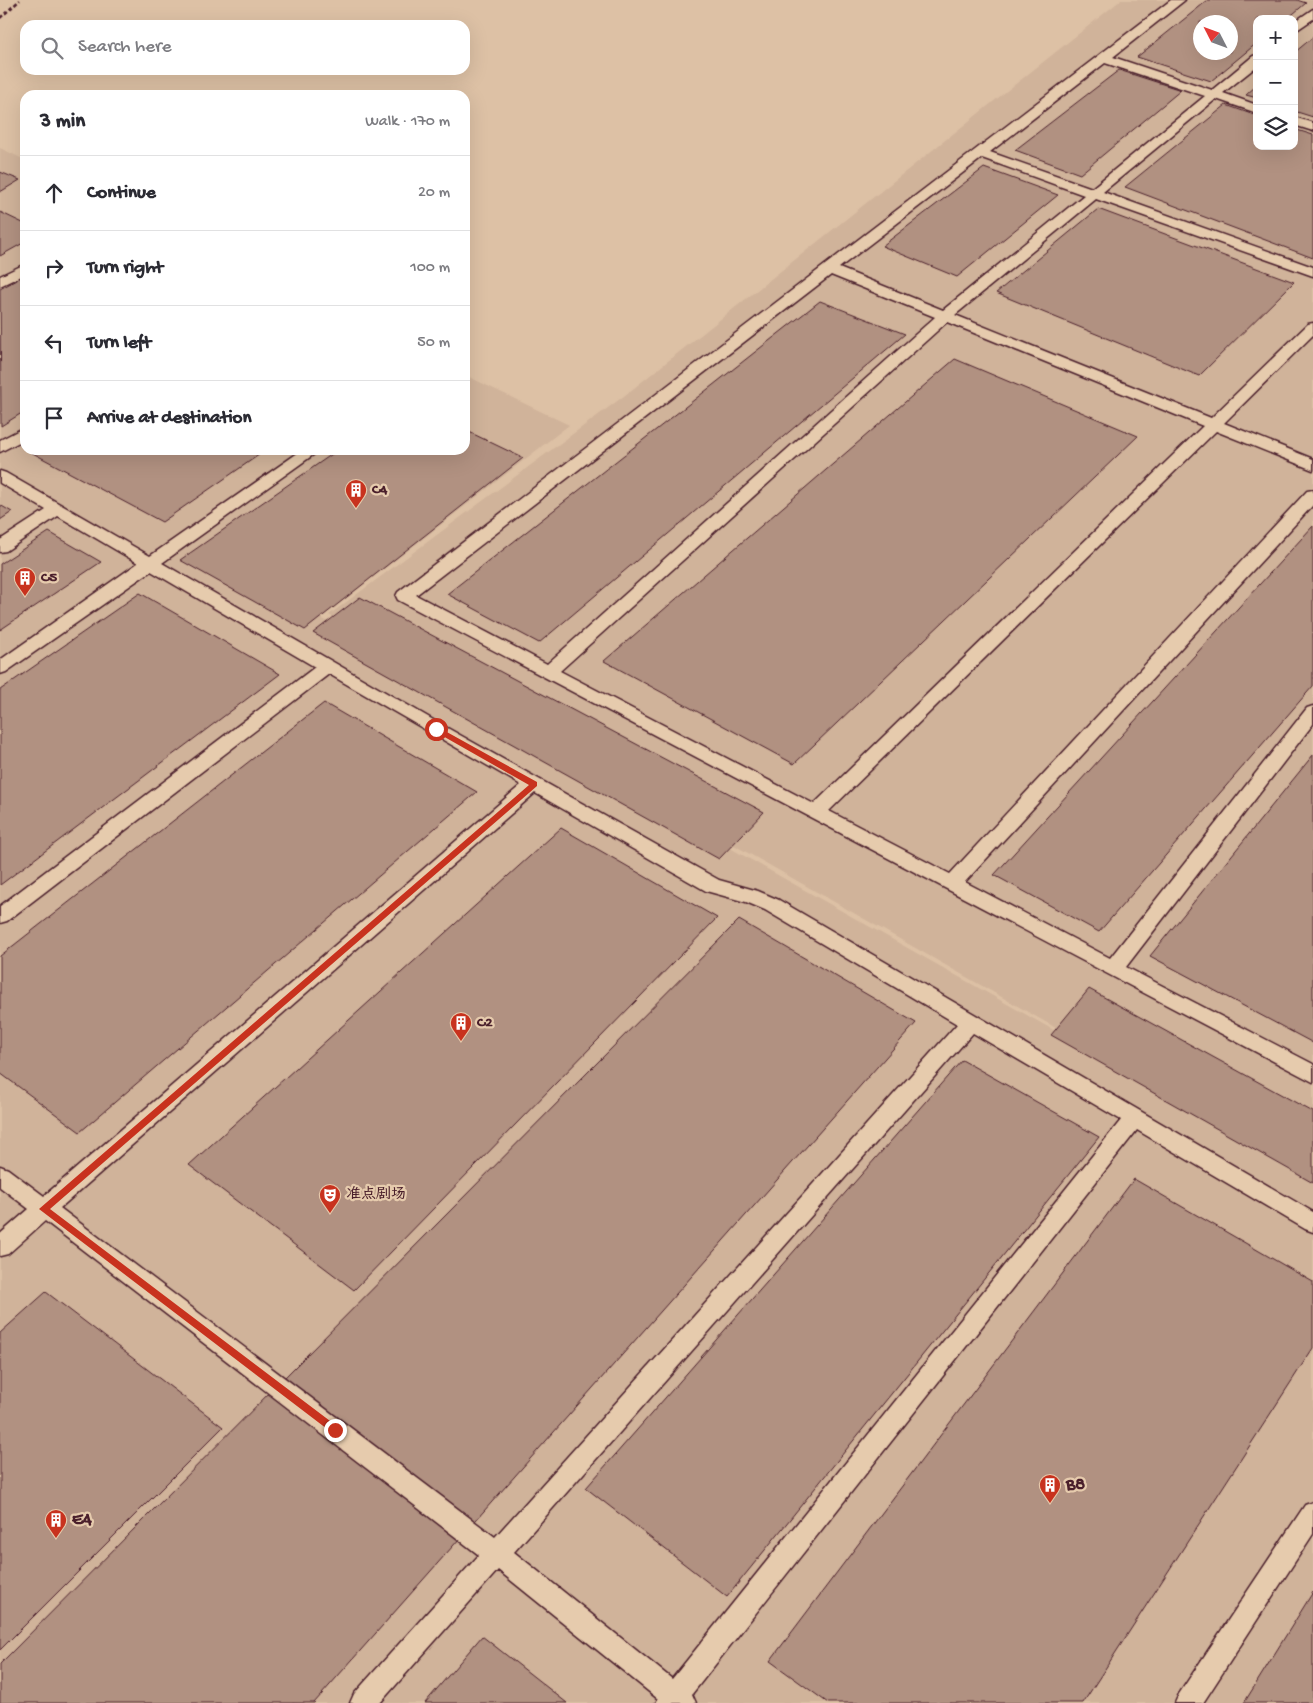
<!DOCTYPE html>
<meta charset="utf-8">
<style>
body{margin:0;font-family:"Gochi Hand","LXGW WenKai TC",sans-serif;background:#f2f2f3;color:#2b2b33}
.controls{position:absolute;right:15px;top:15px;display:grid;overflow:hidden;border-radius:10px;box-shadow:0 5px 20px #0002}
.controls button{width:45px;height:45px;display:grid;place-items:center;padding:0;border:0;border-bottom:1px solid #e1e1e2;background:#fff;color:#2b2b33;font:25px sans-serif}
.compass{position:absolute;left:1193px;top:15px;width:45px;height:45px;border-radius:50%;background:#fff;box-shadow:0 5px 20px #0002;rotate:312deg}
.stop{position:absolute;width:15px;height:15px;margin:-11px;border:4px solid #c8321e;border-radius:50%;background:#fff}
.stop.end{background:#c8321e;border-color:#fff;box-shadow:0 1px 5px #0008}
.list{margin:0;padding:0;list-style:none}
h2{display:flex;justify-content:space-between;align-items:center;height:65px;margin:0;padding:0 20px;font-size:21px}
h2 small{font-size:16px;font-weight:400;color:#7c7c81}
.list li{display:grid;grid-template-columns:32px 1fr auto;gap:15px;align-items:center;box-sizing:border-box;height:75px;padding:0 20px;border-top:1px solid #e1e1e2}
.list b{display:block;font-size:19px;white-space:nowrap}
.list em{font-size:16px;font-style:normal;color:#7c7c81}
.icon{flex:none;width:28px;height:28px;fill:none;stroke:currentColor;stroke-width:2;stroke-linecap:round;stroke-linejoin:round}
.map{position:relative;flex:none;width:1313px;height:1703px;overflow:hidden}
.search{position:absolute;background:#fff;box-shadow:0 5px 20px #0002;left:20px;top:20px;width:450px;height:55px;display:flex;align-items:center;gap:12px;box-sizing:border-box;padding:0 18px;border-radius:15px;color:#7c7c81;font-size:19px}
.panel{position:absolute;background:#fff;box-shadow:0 5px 20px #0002;left:20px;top:90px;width:450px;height:365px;border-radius:15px}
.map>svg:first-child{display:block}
.built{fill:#d0b39a;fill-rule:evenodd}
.building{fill:#b19181;stroke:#4a1f2b;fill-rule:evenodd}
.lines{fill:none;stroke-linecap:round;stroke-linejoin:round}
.service-casing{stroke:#4a1f2b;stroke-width:3}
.path{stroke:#4a1f2b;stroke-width:2.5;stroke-dasharray:4 2.5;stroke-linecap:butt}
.service{fill:#e6cbad;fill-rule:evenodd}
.route{fill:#c8321e}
.labels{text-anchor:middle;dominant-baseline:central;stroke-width:4.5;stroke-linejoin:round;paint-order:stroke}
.poi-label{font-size:15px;font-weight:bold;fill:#4a1f2b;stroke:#e6cbad;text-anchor:start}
.near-poi-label{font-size:18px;font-weight:bold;fill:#4a1f2b;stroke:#e6cbad;text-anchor:start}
</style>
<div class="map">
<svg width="1313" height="1703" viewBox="0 0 1313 1703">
<rect width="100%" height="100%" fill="#ddc1a5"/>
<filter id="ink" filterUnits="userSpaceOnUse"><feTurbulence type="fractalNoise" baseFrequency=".02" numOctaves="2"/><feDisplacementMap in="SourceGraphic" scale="10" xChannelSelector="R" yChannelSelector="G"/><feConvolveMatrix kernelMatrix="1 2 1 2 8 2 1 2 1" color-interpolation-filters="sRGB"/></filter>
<g filter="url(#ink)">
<path class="built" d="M1121 0H1313V1174L329 615 624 396ZM1257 19H1294V146H1257ZM1200 22H1230V52H1200Z
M0 148 25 160V450H465V375L569 425 321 618 1313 1176V1703H0Z"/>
<path class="building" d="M1208 0H1297L1306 3 1287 19H1257V43L1211 81 1137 57ZM1200 22H1230V52H1200Z
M1313 37V117L1294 111V53Z
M1119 70 1181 90 1080 174 1015 150Z
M1257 85V98L1246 95Z
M1226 105 1257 116V146H1294V129L1313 135V258L1125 187Z
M984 168 1058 195 957 277 882 246Z
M0 172 20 180 0 192Z
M1098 209 1294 282 1199 376 996 293Z
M0 212 25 224V242L0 256Z
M25 275V411L1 426 0 289Z
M820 301 905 334 539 643 447 594Z
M955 359 1138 436 794 764 604 661Z
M465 430 523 458 305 630 180 560 338 450H465Z
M27 450H266L162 522Z
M0 505 12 512 0 520Z
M1313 526V686L1099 932 994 875Z
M49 532 101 562 0 630V564Z
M140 593 280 674 0 885V690Z
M360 597 764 812 719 859 313 633Z
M324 703 477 792 80 1132 0 1073V956Z
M1313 755V1043L1150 956Z
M561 828 717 918 354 1290 189 1165Z
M739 920 916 1023 314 1703H0V1664Z
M1089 989 1313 1112V1183L1051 1035Z
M962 1060 1099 1137 727 1597 586 1488Z
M1134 1179 1313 1282V1348L1083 1703H828L770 1661Z
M46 1292 223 1427 0 1650V1333Z
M1313 1592V1703H1244Z
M482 1636 567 1703H425Z"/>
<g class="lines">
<g class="service-casing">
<path id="service" d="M1171 0H1185L1113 57 1212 90 1253 56 1257 55V66L1223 93 1257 105V113L1216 99 1103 192 1313 267V276L1096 199 955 315 1211 418 1308 324 1313 323V335L1224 423 1313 459V470L1216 431 829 811 950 874 1307 491 1313 490V505L965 882 1110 958 1307 708 1313 706V724L1126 967 1313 1064V1082L398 600 396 596 398 592ZM1105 63 1205 96 1092 188 990 152ZM982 158 1084 195 943 310 839 268ZM831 275 935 317 547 664 416 595ZM947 322 1203 426 814 804 560 671Z
M1313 9V19L1294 32V22Z
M1294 117 1313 123V131L1294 125Z
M25 264V274L0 286V276Z
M25 427V439L0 452V440Z
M302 450H320L162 563 442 725 719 880 758 891 779 900 1313 1212V1232L1305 1229 1137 1130 692 1694 696 1703H656L658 1699 498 1570 380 1703H350L354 1694 479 1555 45 1221 8 1254 0 1256V1234L29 1209 0 1187V1166L8 1169 44 1196 521 785 329 674 7 921 0 923V906L315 667 151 571 6 672 0 674V660L138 563 58 516 6 551 0 552V540L46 510 0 483V471L6 473 150 556ZM535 793 706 891 746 902 765 910 957 1024 495 1537 60 1208ZM973 1033 1121 1120 672 1679 514 1552Z
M1313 1502V1534L1203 1703H1175L1179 1694 1305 1505Z"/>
</g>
<path class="path" d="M0 18 20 0"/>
<use href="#service" class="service"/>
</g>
</g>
<path class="route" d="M436 726 537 782V786L50 1209 338 1427 340 1430 335 1435 39 1209 529 785 434 731V727Z"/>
<defs>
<g id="building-pin" transform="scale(1.125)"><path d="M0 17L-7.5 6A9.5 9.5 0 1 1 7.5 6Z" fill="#c8321e" stroke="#e6cbad"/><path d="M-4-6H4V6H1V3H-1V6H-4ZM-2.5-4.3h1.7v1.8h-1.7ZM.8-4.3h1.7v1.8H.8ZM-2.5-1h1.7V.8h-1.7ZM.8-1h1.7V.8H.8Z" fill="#fff"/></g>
<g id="theatre-pin" transform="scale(1.125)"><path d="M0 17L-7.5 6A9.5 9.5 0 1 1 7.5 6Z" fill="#c8321e" stroke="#e6cbad"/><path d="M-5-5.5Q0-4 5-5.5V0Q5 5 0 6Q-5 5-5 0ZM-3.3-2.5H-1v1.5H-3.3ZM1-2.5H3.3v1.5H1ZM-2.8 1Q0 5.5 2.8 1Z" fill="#fff"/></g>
</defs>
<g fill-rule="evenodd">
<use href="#building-pin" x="356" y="490"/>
<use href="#building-pin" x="25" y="578"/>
<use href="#building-pin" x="461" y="1023"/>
<use href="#theatre-pin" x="330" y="1195"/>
<use href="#building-pin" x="1050" y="1485"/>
<use href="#building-pin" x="56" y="1520"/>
</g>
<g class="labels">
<g class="poi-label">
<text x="372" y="490">C4</text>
<text x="41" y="578">C5</text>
<text x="477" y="1023">C2</text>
<text x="346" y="1195">准点剧场</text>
</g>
<g class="near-poi-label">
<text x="1066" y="1485">B8</text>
<text x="72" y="1520">E4</text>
</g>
</g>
</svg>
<div class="controls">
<button>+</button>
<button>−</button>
<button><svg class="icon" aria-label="layers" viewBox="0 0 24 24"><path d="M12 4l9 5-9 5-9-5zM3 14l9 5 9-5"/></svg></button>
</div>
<svg class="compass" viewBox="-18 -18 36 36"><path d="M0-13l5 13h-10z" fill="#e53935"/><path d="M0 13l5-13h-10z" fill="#7c7c81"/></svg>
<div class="stop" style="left:436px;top:729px"></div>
<div class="stop end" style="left:335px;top:1430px"></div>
<div class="search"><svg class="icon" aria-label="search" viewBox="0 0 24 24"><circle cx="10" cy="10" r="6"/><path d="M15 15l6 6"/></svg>Search here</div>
<section class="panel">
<h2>3 min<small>Walk · 170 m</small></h2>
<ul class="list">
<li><svg class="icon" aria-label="ahead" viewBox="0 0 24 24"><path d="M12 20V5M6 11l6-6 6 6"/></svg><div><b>Continue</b></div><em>20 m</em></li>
<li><svg class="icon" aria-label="right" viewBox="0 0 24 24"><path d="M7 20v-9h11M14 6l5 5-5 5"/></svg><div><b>Turn right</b></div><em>100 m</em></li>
<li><svg class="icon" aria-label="left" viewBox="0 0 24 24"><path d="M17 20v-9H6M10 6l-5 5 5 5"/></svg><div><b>Turn left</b></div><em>50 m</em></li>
<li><svg class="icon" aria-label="arrive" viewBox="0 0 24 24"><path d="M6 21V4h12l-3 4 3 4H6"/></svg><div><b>Arrive at destination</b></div></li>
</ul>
</section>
</div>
